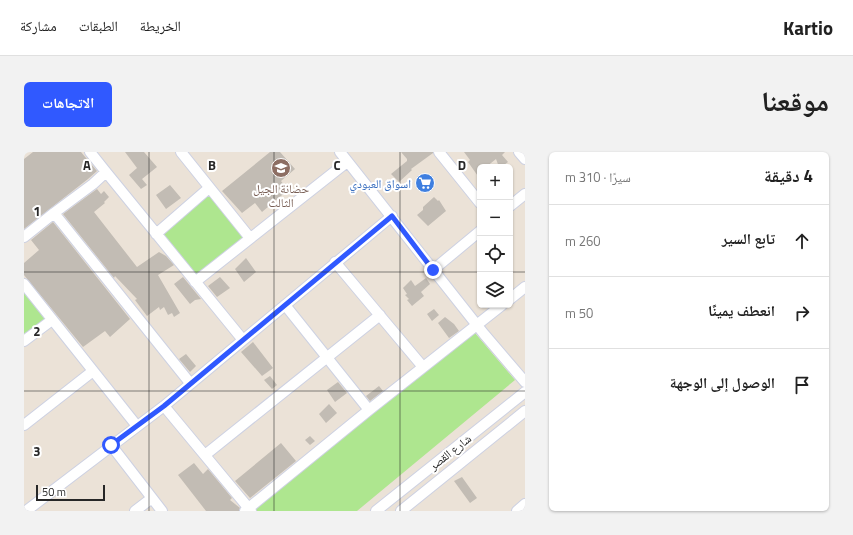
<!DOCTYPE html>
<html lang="ar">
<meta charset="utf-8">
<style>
body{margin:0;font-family:"Titillium Web","Noto Naskh Arabic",sans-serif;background:#f2f2f2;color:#222;direction:rtl}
.controls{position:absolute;right:12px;top:12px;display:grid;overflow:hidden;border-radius:6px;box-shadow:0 1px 3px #0004}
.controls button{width:36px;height:36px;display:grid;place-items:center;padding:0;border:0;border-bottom:1px solid #e0e0e0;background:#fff;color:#222;font:20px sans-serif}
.scale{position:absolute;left:12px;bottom:10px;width:69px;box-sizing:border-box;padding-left:4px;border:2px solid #272727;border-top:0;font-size:11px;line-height:14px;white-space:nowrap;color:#272727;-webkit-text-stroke:3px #fff;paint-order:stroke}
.stop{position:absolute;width:12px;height:12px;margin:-9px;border:3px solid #3059ff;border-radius:50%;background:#fff}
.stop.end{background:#3059ff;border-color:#fff;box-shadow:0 1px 4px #0008}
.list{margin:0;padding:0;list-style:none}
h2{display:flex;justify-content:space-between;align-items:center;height:52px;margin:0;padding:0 16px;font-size:17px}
h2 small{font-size:13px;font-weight:400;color:#767676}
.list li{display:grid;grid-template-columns:26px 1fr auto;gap:12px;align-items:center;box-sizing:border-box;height:72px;padding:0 16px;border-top:1px solid #e0e0e0}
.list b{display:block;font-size:15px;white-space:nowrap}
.list em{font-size:13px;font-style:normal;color:#767676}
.icon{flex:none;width:22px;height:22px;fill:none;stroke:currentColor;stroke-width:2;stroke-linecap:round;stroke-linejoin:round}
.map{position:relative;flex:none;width:501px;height:359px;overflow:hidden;direction:ltr;border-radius:6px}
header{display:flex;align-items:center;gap:24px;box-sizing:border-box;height:56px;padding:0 20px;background:#fff;border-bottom:1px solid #e0e0e0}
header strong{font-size:19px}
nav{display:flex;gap:22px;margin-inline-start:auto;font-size:14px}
.intro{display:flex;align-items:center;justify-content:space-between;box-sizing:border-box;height:96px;padding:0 24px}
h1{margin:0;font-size:28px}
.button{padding:10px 18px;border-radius:6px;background:#3059ff;color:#fff;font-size:14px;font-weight:700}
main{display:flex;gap:24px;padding:0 24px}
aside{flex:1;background:#fff;border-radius:6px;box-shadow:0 1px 3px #0004}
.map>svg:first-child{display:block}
.green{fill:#aee68f}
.building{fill:#c2bcb4}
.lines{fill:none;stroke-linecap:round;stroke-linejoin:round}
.minor-casing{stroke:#cdd1e2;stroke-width:12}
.minor{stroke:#fff;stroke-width:10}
.route{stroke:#3059ff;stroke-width:5}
.grid{fill:none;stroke:#272727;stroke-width:1;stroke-opacity:0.55}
.labels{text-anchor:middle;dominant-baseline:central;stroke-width:4;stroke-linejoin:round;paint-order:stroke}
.shop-label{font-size:12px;fill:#366cbe;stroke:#fff;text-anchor:end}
.education-label{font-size:12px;fill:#785e54;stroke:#fff}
.street-label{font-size:12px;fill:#272727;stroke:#fff}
.grid-label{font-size:13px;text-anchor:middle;font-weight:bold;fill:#272727;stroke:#fff;stroke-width:4;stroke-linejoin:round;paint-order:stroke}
</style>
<header>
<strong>Kartio</strong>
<nav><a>الخريطة</a><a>الطبقات</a><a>مشاركة</a></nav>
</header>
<div class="intro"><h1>موقعنا</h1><a class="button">الاتجاهات</a></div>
<main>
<aside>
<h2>4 دقيقة<small>سيرًا · 310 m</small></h2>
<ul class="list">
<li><svg class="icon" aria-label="ahead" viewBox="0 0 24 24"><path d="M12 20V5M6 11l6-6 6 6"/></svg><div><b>تابع السير</b></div><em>260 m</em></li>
<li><svg class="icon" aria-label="right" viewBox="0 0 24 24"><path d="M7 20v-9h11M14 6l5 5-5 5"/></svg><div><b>انعطف يمينًا</b></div><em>50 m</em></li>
<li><svg class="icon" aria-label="arrive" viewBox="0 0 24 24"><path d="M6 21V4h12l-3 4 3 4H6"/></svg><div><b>الوصول إلى الوجهة</b></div></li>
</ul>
</aside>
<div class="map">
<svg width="501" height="359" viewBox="0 0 501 359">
<rect width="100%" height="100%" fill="#ebe2d7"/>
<path class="green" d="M185 42 220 85 172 124 138 83Z
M0 136 25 167 0 185Z
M451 181 491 228 333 359H232L230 356Z"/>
<path class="building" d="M9 0H57L73 19 64 27 0 77V7Z
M101 0H120L133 15 118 27 123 33 117 37 105 23 113 16Z
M246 0H256L271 17 257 29 264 38 238 60 231 51 218 61 198 39Z
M377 0H409V1L387 17 388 18 375 30 367 22 383 9V7Z
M440 0H481L478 3 484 10 477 15H475L472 7 462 15H456V27L444 10 446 8Z
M146 33 157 46 142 57 132 43Z
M73 37 77 42 80 39 85 45 80 50 81 51 70 60 113 115 135 100 142 104 150 113 134 123 156 161 150 165 148 161 144 163 140 155 136 158 135 155 123 164 111 148 113 147 91 124 90 126 39 62Z
M410 45 414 49 415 48 422 59 404 74 393 63 399 58V55Z
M29 70 106 167 86 185 81 179 59 195 0 123V111L15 98 7 88Z
M222 106 232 120 220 130 211 117Z
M159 125 177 147 171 148 166 152 150 132Z
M196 125 206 136 193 145 184 134Z
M402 126 406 132 397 140 400 144 388 154 383 148 385 147 381 143 383 142 379 136 387 128 391 134Z
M410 157 415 163 408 169 403 162Z
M421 165 430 172 435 179 425 186 414 171Z
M229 190 249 216 238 224 217 200Z
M162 202 172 214 166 220 155 207Z
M246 224 253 233 248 237 240 228Z
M314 230 323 241 311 250 303 238Z
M355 234 359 239 346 249 342 244Z
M305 252 313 261 302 271 295 262Z
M286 284 291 289 286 293 281 288Z
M257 291 272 309 226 346 211 329Z
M170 311 179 322 184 317 208 346 206 348 216 356 215 359H182L154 323Z
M438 325 453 346 446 351 430 329Z"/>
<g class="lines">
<g class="minor-casing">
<path id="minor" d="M66 0 82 20 219 188
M157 0 226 86
M316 0 460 182 501 230
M415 0 456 51
M495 0 501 7
M486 54 501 42
M30 61 166 231
M132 82 185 36
M0 85 30 61 69 32 82 20
M311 110 399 215
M409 118 456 79
M171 130 323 10
M0 132 113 274
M486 147 501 135
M261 153 345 258
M0 189 28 168
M140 254 227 359
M0 273 69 219
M87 293 138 359
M181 303 356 163
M2 359 140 254 368 64
M111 359 128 346
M221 359 345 258 478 153
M352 359 501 240
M377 359 501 259
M493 359 501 352"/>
</g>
<use href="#minor" class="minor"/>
</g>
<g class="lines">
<path class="route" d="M87 293 140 254 368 64 409 118"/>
</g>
<path class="grid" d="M125 0V359M250 0V359M376 0V359M0 120H456M486 120H501M0 239H501"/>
<defs>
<g id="school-disc" transform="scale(1)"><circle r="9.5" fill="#8d6e63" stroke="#fff"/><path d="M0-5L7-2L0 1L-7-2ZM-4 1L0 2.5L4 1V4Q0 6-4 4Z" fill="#fff"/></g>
<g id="supermarket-disc" transform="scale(1)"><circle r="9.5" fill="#3f7fe0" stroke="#fff"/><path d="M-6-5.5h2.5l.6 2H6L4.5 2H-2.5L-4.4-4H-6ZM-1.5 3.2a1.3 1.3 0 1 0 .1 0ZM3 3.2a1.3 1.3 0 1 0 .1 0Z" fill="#fff"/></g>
</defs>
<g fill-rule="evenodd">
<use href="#school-disc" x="257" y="16"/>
<use href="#supermarket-disc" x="401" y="31"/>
</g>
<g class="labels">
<g class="shop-label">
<text x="387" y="31">اسواق العبودي</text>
</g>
<g class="education-label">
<text x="257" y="36">حضانة الجيل<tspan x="257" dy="14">الثالث</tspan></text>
</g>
<g class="street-label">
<text transform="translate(426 300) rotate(-38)">شارع القصر</text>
</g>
</g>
<g class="grid-label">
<text x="63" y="18">A</text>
<text x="188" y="18">B</text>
<text x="313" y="18">C</text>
<text x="438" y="18">D</text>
<text x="13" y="64">1</text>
<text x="13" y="184">2</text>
<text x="13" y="304">3</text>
</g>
</svg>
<div class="controls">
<button>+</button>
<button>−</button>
<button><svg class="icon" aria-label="locate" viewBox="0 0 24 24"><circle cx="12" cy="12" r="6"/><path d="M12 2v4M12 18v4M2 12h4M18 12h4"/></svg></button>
<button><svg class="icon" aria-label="layers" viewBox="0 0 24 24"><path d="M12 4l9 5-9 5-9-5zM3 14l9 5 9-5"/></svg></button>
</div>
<div class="scale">50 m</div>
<div class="stop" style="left:87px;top:293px"></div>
<div class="stop end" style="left:409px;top:118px"></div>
</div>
</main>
